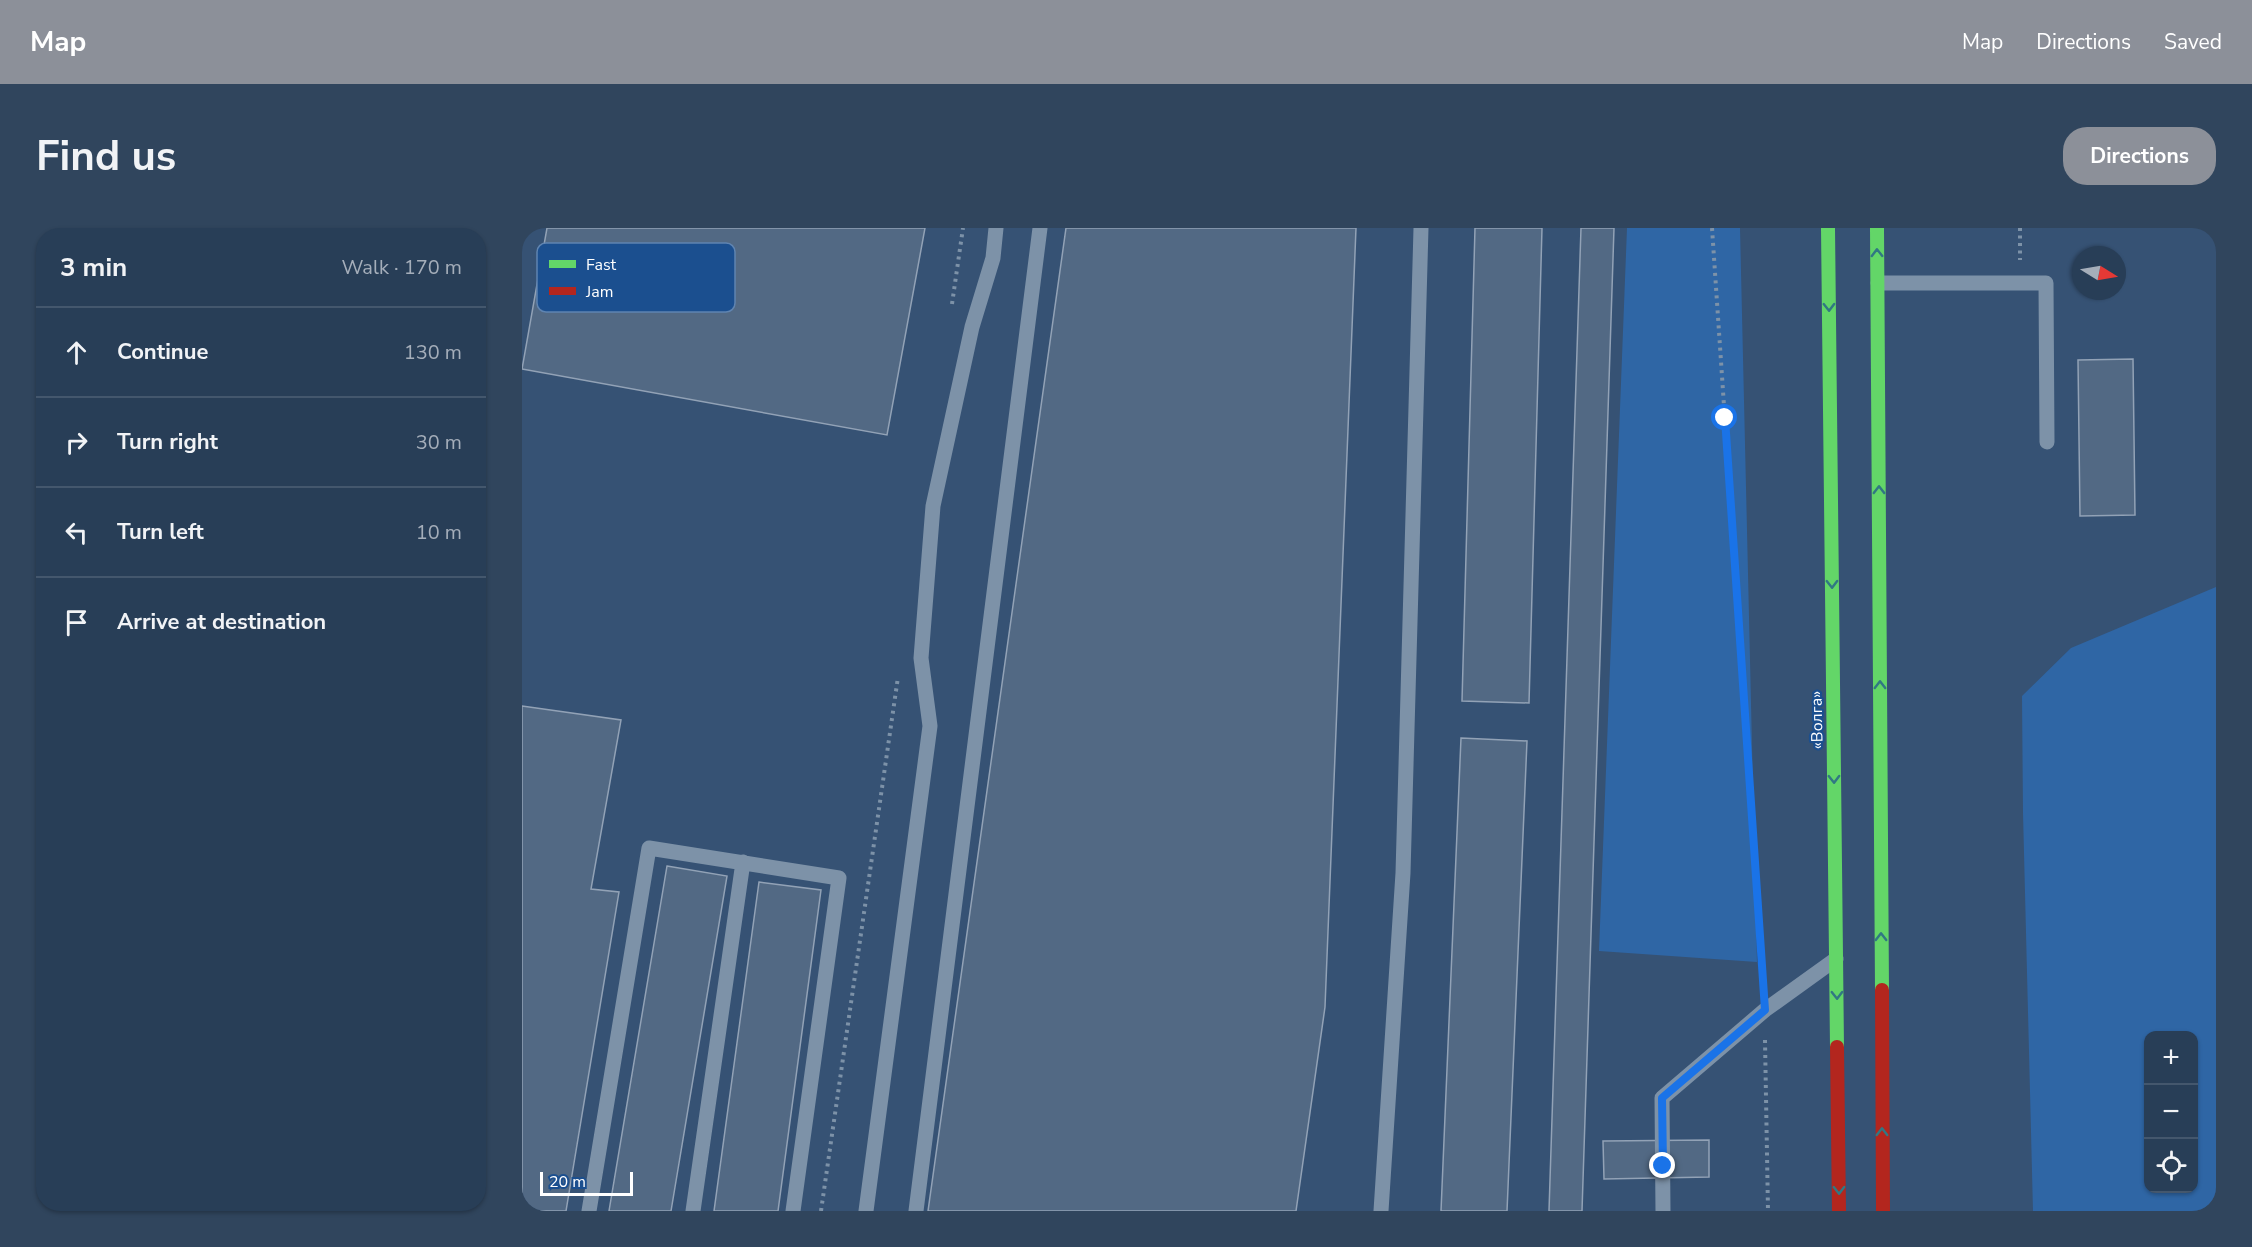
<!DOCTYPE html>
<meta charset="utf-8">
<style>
body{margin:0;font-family:"Nunito Sans",sans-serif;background:#30455d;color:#f1f3f6}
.controls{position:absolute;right:18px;bottom:18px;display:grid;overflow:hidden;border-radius:12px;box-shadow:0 2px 4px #0004}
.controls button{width:54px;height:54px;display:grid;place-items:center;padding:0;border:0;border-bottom:2px solid #44576d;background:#283e57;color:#f1f3f6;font:30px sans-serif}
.compass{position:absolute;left:1550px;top:18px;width:54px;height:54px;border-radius:50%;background:#283e57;box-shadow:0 2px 4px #0004;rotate:101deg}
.scale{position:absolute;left:18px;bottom:15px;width:93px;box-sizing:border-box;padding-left:6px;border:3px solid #fff;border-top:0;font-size:16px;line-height:21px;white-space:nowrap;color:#fff;-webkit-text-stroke:4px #1b4f8f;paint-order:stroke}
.stop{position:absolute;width:18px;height:18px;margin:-14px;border:4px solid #1a73e8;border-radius:50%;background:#fff}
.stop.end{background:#1a73e8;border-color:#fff;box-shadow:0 2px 6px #0008}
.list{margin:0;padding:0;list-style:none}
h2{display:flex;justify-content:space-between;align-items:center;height:78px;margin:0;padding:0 24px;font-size:26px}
h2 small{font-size:20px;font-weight:400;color:#a5aeba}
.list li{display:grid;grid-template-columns:39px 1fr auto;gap:18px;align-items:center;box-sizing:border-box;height:90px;padding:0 24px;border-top:2px solid #44576d}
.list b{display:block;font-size:22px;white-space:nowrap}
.list em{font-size:20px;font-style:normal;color:#a5aeba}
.icon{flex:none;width:33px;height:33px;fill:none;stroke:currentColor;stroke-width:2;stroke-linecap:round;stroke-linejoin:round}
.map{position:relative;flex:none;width:1694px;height:983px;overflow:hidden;border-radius:24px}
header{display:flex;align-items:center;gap:36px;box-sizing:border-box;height:84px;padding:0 30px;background:#8c9099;color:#fff}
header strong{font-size:28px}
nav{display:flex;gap:33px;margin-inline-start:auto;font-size:21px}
.intro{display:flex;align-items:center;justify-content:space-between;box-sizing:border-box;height:144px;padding:0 36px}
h1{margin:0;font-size:42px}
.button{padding:15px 27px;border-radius:24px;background:#8c9099;color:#fff;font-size:21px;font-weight:700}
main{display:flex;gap:36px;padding:0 36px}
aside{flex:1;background:#283e57;border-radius:24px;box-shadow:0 2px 4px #0004}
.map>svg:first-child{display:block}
.green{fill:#2f66a5;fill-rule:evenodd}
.building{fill:#526984;stroke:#92a2b6;stroke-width:1.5}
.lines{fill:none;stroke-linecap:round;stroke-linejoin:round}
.path{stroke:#7d92a8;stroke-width:4;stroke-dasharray:3 4.5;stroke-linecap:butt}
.lane{stroke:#7d92a8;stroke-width:15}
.fast{stroke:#63d668;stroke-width:14}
.jam{stroke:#b3261e;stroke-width:14}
.oneway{stroke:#317883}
.route{stroke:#1a73e8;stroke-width:8}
.labels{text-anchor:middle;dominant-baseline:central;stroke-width:4.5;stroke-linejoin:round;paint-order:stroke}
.street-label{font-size:16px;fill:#fff;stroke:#1b4f8f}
.key{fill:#1b4f8f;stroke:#5f84b1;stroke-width:1.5}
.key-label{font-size:16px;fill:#fff}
</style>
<header>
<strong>Map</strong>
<nav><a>Map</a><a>Directions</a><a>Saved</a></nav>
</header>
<div class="intro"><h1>Find us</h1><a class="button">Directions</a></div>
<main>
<aside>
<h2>3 min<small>Walk · 170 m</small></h2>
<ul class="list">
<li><svg class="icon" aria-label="ahead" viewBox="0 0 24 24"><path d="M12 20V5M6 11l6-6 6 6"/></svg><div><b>Continue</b></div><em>130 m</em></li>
<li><svg class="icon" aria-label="right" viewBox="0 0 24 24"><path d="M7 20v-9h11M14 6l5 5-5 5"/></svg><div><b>Turn right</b></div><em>30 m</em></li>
<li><svg class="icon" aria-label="left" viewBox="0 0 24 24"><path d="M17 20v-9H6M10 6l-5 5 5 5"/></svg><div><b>Turn left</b></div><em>10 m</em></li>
<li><svg class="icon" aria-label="arrive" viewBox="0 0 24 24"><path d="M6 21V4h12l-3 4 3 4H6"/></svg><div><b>Arrive at destination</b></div></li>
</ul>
</aside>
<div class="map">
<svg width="1694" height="983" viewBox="0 0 1694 983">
<rect width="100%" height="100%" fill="#365274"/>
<path class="green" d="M1105 0H1218L1235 734 1077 723Z
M1694 359V983H1511L1501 585 1500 468 1549 420ZM1626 808H1672V960H1626Z"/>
<path class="building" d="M25 0H403L365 207 0 141Z
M544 0H834L803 779 774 983H406Z
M953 0H1020L1007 475 940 473Z
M1059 0H1092L1060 983H1027Z
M1611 131 1613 287 1558 288 1556 132Z
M0 478 99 492 69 661 97 664 44 983H0Z
M939 510 1005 513 985 983H919Z
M145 638 205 648 149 983H87Z
M237 654 299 662 256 983H192Z
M1187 912V949L1082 951 1081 913Z"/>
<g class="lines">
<path class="path" d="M1190 0 1241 756
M1498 0V32
M430 76 441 0
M1243 812 1246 983
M299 983 376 449"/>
<path class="lane" d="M1356 55H1524L1525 214
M67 983 127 620 317 650 271 983
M171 983 221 634
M344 983 408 498 399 430 411 278 450 99 471 30 474 0
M394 983 518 0
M859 983 881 645 899 0
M1141 983 1140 870 1243 782 1314 731"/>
<path class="fast" d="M1306 0 1315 819
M1355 0 1360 762"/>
<path class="jam" d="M1360 762 1361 983
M1315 819 1317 983"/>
</g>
<defs><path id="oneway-chevron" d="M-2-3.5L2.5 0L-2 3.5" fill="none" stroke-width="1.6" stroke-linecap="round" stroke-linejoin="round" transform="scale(1.5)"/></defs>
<g class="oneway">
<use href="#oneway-chevron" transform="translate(1355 25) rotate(-91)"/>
<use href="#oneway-chevron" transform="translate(1307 79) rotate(89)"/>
<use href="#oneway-chevron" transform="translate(1357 262) rotate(-90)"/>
<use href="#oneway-chevron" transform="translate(1310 356) rotate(89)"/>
<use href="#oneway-chevron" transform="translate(1358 457) rotate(-90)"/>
<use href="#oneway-chevron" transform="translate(1312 551) rotate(89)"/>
<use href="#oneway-chevron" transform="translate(1359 709) rotate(-90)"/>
<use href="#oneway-chevron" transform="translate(1315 767) rotate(89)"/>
<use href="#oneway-chevron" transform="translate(1360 904) rotate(-90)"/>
<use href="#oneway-chevron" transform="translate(1317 962) rotate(89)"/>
</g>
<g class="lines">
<path class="route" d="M1141 938 1140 870 1243 782 1203 190"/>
</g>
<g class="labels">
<g class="street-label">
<text transform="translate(1295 492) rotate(-91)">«Волга»</text>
</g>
</g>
<rect x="15" y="15" width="198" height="69" rx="9" class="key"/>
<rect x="27" y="32" width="27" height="8" fill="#63d668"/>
<rect x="27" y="59" width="27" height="8" fill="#b3261e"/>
<g class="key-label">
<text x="64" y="42">Fast</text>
<text x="64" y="69">Jam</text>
</g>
</svg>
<div class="controls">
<button>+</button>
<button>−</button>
<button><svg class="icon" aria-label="locate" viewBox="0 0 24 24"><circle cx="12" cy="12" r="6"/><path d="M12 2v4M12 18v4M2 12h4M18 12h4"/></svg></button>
</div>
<svg class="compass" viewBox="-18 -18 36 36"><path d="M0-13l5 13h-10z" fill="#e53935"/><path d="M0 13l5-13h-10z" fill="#a5aeba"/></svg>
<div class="scale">20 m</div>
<div class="stop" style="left:1203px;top:190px"></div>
<div class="stop end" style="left:1141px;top:938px"></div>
</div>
</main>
